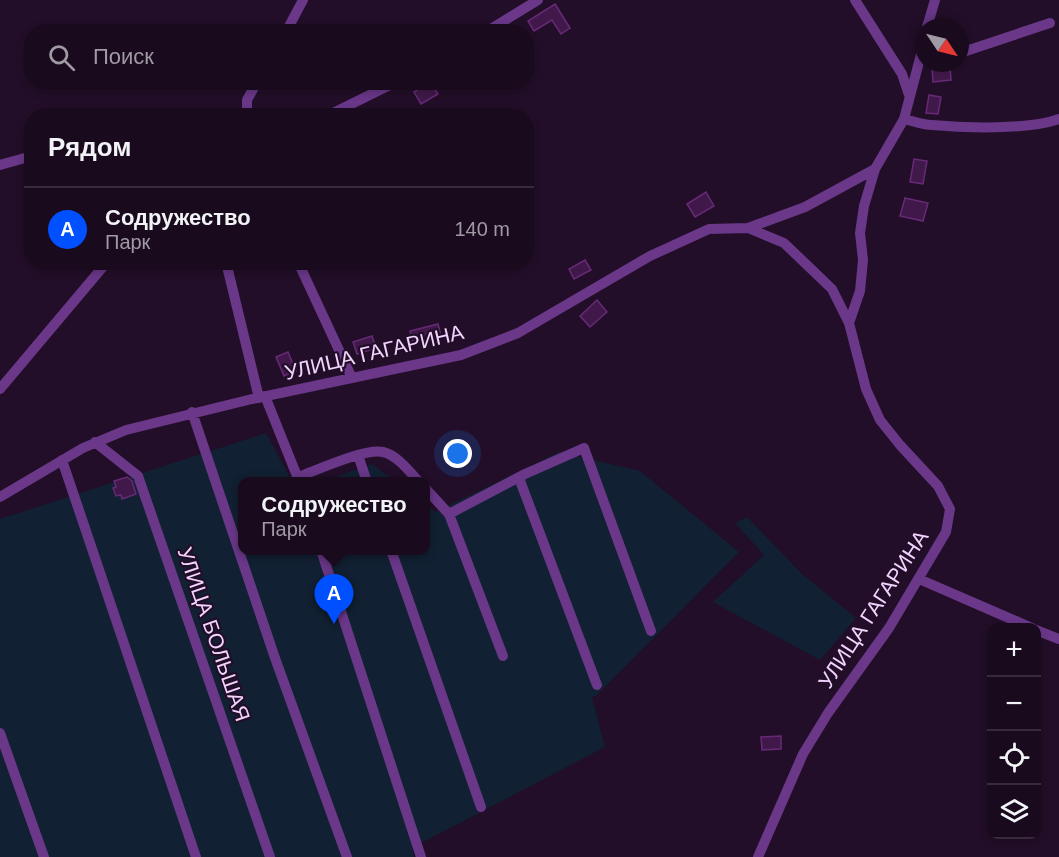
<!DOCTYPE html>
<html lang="ru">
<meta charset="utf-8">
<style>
body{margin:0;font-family:Arial,sans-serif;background:#231327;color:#f1f3f6}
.controls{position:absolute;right:18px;bottom:18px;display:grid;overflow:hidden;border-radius:12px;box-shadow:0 3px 9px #0003}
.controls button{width:54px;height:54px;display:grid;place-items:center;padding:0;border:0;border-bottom:2px solid #382b3c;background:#1a0a1e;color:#f1f3f6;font:30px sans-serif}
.compass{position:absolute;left:915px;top:18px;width:54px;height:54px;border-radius:50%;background:#1a0a1e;box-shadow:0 3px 9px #0003;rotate:125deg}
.you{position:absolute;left:458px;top:454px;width:21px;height:21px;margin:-15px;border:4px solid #fff;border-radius:50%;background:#1a73e8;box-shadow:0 0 0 9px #1a73e833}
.badge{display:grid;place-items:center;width:39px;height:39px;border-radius:50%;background:#0150ff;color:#fff;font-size:20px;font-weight:700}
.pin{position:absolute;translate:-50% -50px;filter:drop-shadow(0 2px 3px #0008)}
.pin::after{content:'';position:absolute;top:32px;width:21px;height:18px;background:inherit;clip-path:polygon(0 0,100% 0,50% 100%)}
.popup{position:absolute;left:238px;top:477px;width:192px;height:78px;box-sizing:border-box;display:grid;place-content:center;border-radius:12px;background:#1a0a1e;filter:drop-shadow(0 2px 4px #0005);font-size:20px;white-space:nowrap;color:#9f9aa4}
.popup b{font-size:22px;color:#f1f3f6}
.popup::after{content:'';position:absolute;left:50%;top:100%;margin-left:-12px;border:12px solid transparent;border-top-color:#1a0a1e}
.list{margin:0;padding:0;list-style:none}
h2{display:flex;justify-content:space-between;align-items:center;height:78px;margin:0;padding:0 24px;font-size:26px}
h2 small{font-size:20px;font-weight:400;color:#9f9aa4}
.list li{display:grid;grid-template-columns:39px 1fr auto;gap:18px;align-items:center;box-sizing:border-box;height:84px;padding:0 24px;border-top:2px solid #382b3c}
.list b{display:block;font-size:22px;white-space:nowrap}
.list p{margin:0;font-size:20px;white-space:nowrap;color:#9f9aa4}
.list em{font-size:20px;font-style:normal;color:#9f9aa4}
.icon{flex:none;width:33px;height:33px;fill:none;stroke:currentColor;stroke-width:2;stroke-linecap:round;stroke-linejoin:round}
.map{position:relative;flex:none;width:1059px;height:857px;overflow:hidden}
.search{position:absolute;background:#1a0a1e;box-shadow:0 3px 9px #0003;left:24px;top:24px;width:510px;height:66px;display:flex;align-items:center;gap:15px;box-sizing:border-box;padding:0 21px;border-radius:24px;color:#9f9aa4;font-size:22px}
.panel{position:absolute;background:#1a0a1e;box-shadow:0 3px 9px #0003;left:24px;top:108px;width:510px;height:162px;border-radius:24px}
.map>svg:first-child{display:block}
.green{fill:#112032}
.building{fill:#40194a;stroke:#672a77;stroke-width:1.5}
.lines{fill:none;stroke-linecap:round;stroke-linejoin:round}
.minor{stroke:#6a3789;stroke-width:10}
.labels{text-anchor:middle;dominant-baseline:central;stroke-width:4.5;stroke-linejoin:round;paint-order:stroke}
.street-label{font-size:21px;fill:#f2d5ff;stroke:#220e28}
</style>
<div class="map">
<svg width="1059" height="857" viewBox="0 0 1059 857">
<rect width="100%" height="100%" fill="#220e28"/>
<path class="green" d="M266 433 292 481 242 482V550H425L426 505 435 512 559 452 640 471 739 552 596 696 592 697 605 747 412 848 414 857H0V519Z
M372 464 395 481 320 482Z
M747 517 802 574 856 618 820 660 713 602 764 555 735 523Z"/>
<path class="building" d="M555 4 570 28 561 34 552 20 534 31 528 21Z
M950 67 951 80 933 82 932 69Z
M430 82 438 94 421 104 414 92Z
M929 95 941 97 938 114 926 113Z
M914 159 927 161 923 184 910 182Z
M706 192 714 206 695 217 687 204Z
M905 198 928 203 923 221 900 216Z
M585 260 591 270 574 279 569 269Z
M597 300 607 312 590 327 580 316Z
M438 324 441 336 413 343 410 331Z
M372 336 376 348 357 354 353 342Z
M288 352 296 371 284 376 276 357Z
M127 477 132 481 136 494 122 499 121 495 116 496 113 488 116 487 114 481Z
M781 736V749L762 750 761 737Z"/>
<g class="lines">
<path class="minor" d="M855 0 902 74 909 95
M927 27 935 0
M286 32 303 0
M486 32 538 0
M960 53 1050 23
M247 116V100L257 82
M327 116 396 82
M904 119C913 121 922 125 932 125 964 128 1030 130 1059 119
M0 165 32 156
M748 228 805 207 875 169 904 119 924 43
M226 262 259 398
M298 262 352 378
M849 323 860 291 863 260 860 233 864 206 875 169
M0 389 107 262
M265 396 299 481
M192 412 275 658 347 857
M95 442 138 476 270 857
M358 455 367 482
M62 460 196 857
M298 477C317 470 365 448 383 452 397 455 410 472 419 482
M519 478 597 685
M425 488 449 514 525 474 584 448 651 631
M0 497 83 448 126 430 252 399 461 355 518 333 650 256 709 229 748 228 784 243 832 289 849 323 866 389 880 420 900 445 938 486 950 509 946 532 889 628 828 713 803 754 758 857
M449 514 503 656
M321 550 421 857
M391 550 481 807
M919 579 1032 628
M1036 630 1059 639
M0 733 44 857"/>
</g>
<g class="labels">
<g class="street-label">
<text transform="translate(374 352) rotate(-13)">УЛИЦА ГАГАРИНА</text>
<text transform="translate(873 609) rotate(-57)">УЛИЦА ГАГАРИНА</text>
<text transform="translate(214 634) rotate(71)">УЛИЦА БОЛЬШАЯ</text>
</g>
</g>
</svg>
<div class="controls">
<button>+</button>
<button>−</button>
<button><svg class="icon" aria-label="locate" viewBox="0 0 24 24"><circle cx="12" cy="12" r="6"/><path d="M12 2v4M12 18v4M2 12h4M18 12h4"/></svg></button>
<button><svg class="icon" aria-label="layers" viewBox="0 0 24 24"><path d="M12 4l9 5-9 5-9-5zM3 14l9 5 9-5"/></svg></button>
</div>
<svg class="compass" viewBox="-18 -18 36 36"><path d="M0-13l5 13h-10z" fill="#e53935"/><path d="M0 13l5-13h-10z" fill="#9f9aa4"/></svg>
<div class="you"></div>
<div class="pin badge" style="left:334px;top:624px">A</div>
<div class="popup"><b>Содружество</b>Парк</div>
<div class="search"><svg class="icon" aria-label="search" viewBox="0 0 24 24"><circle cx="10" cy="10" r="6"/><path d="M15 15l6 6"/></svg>Поиск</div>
<section class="panel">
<h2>Рядом<small></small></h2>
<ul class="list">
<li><span class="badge">A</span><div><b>Содружество</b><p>Парк</p></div><em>140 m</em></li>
</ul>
</section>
</div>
